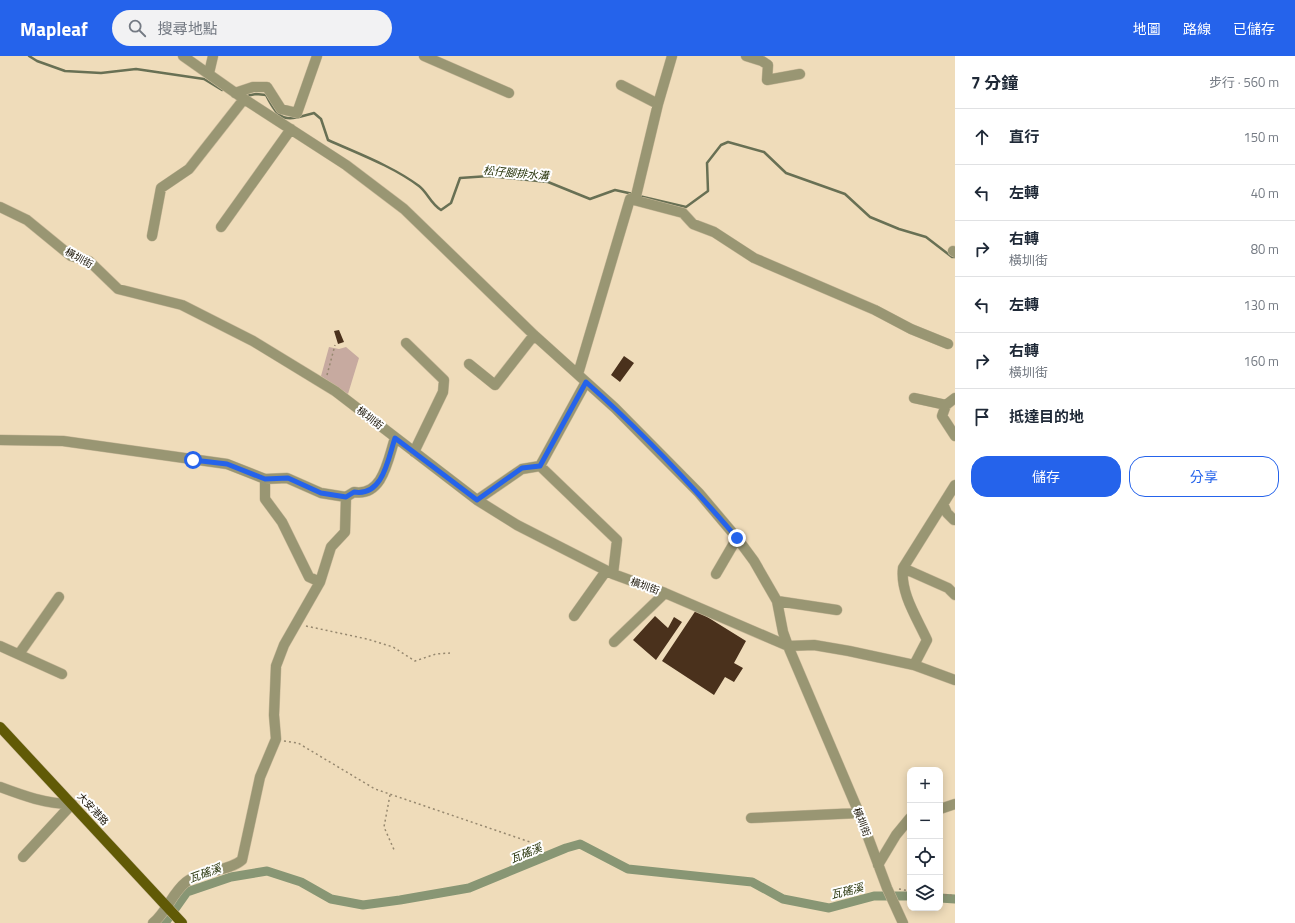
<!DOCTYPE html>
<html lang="zh-TW">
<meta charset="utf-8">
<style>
body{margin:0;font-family:"Titillium Web","Noto Sans TC",sans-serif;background:#f2f2f3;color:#1f2937}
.controls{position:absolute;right:12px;bottom:12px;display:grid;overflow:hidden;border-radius:8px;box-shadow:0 2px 10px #0003}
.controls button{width:36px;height:36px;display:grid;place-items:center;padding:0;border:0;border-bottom:1px solid #e0e1e3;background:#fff;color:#1f2937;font:20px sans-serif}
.stop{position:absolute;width:12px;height:12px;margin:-9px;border:3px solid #2563eb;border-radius:50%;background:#fff}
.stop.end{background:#2563eb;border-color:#fff;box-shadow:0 1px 4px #0008}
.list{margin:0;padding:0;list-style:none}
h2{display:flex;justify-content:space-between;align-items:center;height:52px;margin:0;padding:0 16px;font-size:17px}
h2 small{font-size:13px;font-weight:400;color:#747a83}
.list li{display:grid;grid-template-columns:26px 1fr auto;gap:12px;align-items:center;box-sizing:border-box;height:56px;padding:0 16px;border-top:1px solid #e0e1e3}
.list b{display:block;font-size:15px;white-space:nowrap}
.list p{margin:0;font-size:13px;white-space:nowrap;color:#747a83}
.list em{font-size:13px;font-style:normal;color:#747a83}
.actions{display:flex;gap:8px;padding:12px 16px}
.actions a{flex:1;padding:9px 0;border:1px solid #2563eb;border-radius:16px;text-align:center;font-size:14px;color:#2563eb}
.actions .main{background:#2563eb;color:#fff}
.icon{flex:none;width:22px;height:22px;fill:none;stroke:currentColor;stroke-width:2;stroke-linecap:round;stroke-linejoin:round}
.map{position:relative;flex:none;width:955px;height:867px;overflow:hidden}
header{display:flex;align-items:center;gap:24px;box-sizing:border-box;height:56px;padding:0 20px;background:#2563eb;color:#fff}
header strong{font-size:19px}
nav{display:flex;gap:22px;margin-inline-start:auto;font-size:14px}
.search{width:280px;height:36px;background:#f2f2f3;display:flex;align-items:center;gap:10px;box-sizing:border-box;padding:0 14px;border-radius:22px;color:#747a83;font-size:15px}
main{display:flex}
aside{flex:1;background:#fff}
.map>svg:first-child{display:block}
.green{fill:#c7aaa0}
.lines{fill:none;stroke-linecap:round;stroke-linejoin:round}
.stream{stroke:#687054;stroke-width:2.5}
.canal{stroke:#889674;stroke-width:9}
.building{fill:#4a311c}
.minor-casing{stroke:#c9b99a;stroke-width:11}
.major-casing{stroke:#c9b99a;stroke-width:11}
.path{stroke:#96886f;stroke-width:1.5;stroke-dasharray:2 3;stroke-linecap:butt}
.minor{stroke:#999673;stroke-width:10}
.major{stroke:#615a06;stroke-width:10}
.route{stroke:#2563eb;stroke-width:5}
.labels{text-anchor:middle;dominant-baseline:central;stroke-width:4;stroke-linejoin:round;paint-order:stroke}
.street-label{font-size:10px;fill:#1e180b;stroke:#fff}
.water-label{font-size:11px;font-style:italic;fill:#243107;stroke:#fff}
</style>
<header>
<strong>Mapleaf</strong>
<div class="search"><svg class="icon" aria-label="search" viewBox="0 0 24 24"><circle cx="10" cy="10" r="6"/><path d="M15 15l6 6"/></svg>搜尋地點</div>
<nav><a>地圖</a><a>路線</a><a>已儲存</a></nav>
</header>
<main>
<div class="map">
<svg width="955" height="867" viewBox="0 0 955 867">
<rect width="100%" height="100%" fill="#efdcba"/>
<path class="green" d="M329 291 339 293 346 291 359 302 348 338 321 320Z"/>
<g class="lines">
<path class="stream" d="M29 0 37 5 65 15 101 17 136 13 204 23 222 34
M246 40 256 38 266 39C280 67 286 65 314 57L321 63 328 84C359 98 392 110 419 130 428 137 430 147 441 154L451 147 460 122 489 120 548 126 590 143 615 134 633 138
M639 140 686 151 708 135 707 107 721 89 728 86 764 96 786 117 845 138 870 161 899 173 926 181 952 201H955"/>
<path class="canal" d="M940 842 955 843
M165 867 187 836 231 821 267 815 301 826 331 843 363 849 400 844 469 832 566 792 580 788 628 813 752 826 783 843 829 852 874 840H910"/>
</g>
<path class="building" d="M339 274 344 286 338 288 334 275Z
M624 300 634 307 620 326 611 319Z
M696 554 746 585 734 607 743 612 734 626 725 621 714 639 662 605Z
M655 560 668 572 674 561 682 566 656 604 633 584Z"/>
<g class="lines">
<g class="minor-casing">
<path id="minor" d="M183 0 244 43 346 109 404 153 534 279 615 352 699 437 737 482 754 505 777 545 783 576 788 590 859 757 887 832 903 867
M424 0 509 37
M746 0 762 5 768 9 767 24 800 18
M209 17 213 0
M621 29 658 48
M235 37 253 31H267L281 53 297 57 317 0
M630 143 683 157 693 168 714 176 754 202 875 254 911 273 948 288
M0 151 27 164 71 200 89 205 118 233 182 249 253 285 335 335 477 444 517 469 613 518 665 537 788 590 814 589 849 595 914 609 955 624
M221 171 291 73
M152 180 161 132 189 113 244 43
M953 195 955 196
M406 287 444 324 443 336 414 396
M469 308 495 329 534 279
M578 318 630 143 636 140 658 48 672 0
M914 342 946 349
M955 342 946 349 942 360 955 380
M0 384 63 385 227 408 265 423 287 422 321 437 346 441 354 436C383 441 388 403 395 382
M540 410 617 484 613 518
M265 423V443L282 466 309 521 320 526
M477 444 522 413 540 410 586 326
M943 448 947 457 954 464
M903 512 948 532 955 539
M716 518 737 482
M777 545 837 554
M574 560 606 515
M614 586 665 537
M0 590 62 618
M19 598 59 541
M914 609 927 584C917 562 900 537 903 512L955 429
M0 731C24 740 46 748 72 748
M940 753 955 748
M751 762 859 757
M23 801 72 748
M878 809 896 779 910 762
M153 867C167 856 172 837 186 826 201 814 228 816 242 804L260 721 276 683 274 659 276 610 284 589 320 526 331 491 345 476 346 441"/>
</g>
<g class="major-casing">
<path id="major" d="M0 671 182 867"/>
</g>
<path class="path" d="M327 319 335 289
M306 570 367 583 393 591 415 605 436 598 450 597
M284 685 298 687 375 733 530 786
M390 739 384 771 395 796
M899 833 910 835
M940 838 955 840"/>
<use href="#minor" class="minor"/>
<use href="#major" class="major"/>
</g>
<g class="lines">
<path class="route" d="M193 404 227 408 265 423 288 422 321 437 346 441 354 436C383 441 388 403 395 382L477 444 522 412 540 410 586 326C640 374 690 427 737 482"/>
</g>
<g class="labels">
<g class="street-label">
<text transform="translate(79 202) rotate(29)">橫圳街</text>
<text transform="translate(370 362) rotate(38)">橫圳街</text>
<text transform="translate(645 530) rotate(20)">橫圳街</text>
<text transform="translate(93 753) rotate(47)">大安港路</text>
<text transform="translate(862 766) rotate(69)">橫圳街</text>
</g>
<g class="water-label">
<text transform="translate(516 117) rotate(5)">松仔腳排水溝</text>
<text transform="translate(526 797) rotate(-22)">瓦磘溪</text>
<text transform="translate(205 817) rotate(-20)">瓦磘溪</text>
<text transform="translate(847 835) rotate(-14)">瓦磘溪</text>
</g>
</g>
</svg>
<div class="controls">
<button>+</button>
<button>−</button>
<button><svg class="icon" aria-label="locate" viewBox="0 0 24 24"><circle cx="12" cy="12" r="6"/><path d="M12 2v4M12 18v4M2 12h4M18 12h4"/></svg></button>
<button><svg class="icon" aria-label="layers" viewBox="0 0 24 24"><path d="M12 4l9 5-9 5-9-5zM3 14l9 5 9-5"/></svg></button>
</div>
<div class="stop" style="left:193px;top:404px"></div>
<div class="stop end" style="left:737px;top:482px"></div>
</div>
<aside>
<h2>7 分鐘<small>步行 · 560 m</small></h2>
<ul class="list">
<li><svg class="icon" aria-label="ahead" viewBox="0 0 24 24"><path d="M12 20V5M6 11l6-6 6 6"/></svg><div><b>直行</b></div><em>150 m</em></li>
<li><svg class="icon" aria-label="left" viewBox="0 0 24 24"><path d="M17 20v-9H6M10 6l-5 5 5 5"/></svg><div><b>左轉</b></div><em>40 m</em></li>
<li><svg class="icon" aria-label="right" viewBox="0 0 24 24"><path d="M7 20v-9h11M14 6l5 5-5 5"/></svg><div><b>右轉</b><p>橫圳街</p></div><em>80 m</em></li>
<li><svg class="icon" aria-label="left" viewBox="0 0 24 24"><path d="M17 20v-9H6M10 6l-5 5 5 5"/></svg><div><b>左轉</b></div><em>130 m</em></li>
<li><svg class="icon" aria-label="right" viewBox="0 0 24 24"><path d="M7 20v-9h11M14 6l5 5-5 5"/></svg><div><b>右轉</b><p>橫圳街</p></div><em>160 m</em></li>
<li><svg class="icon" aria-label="arrive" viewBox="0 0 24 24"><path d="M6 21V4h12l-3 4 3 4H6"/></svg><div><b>抵達目的地</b></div></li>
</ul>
<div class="actions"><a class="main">儲存</a><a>分享</a></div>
</aside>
</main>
